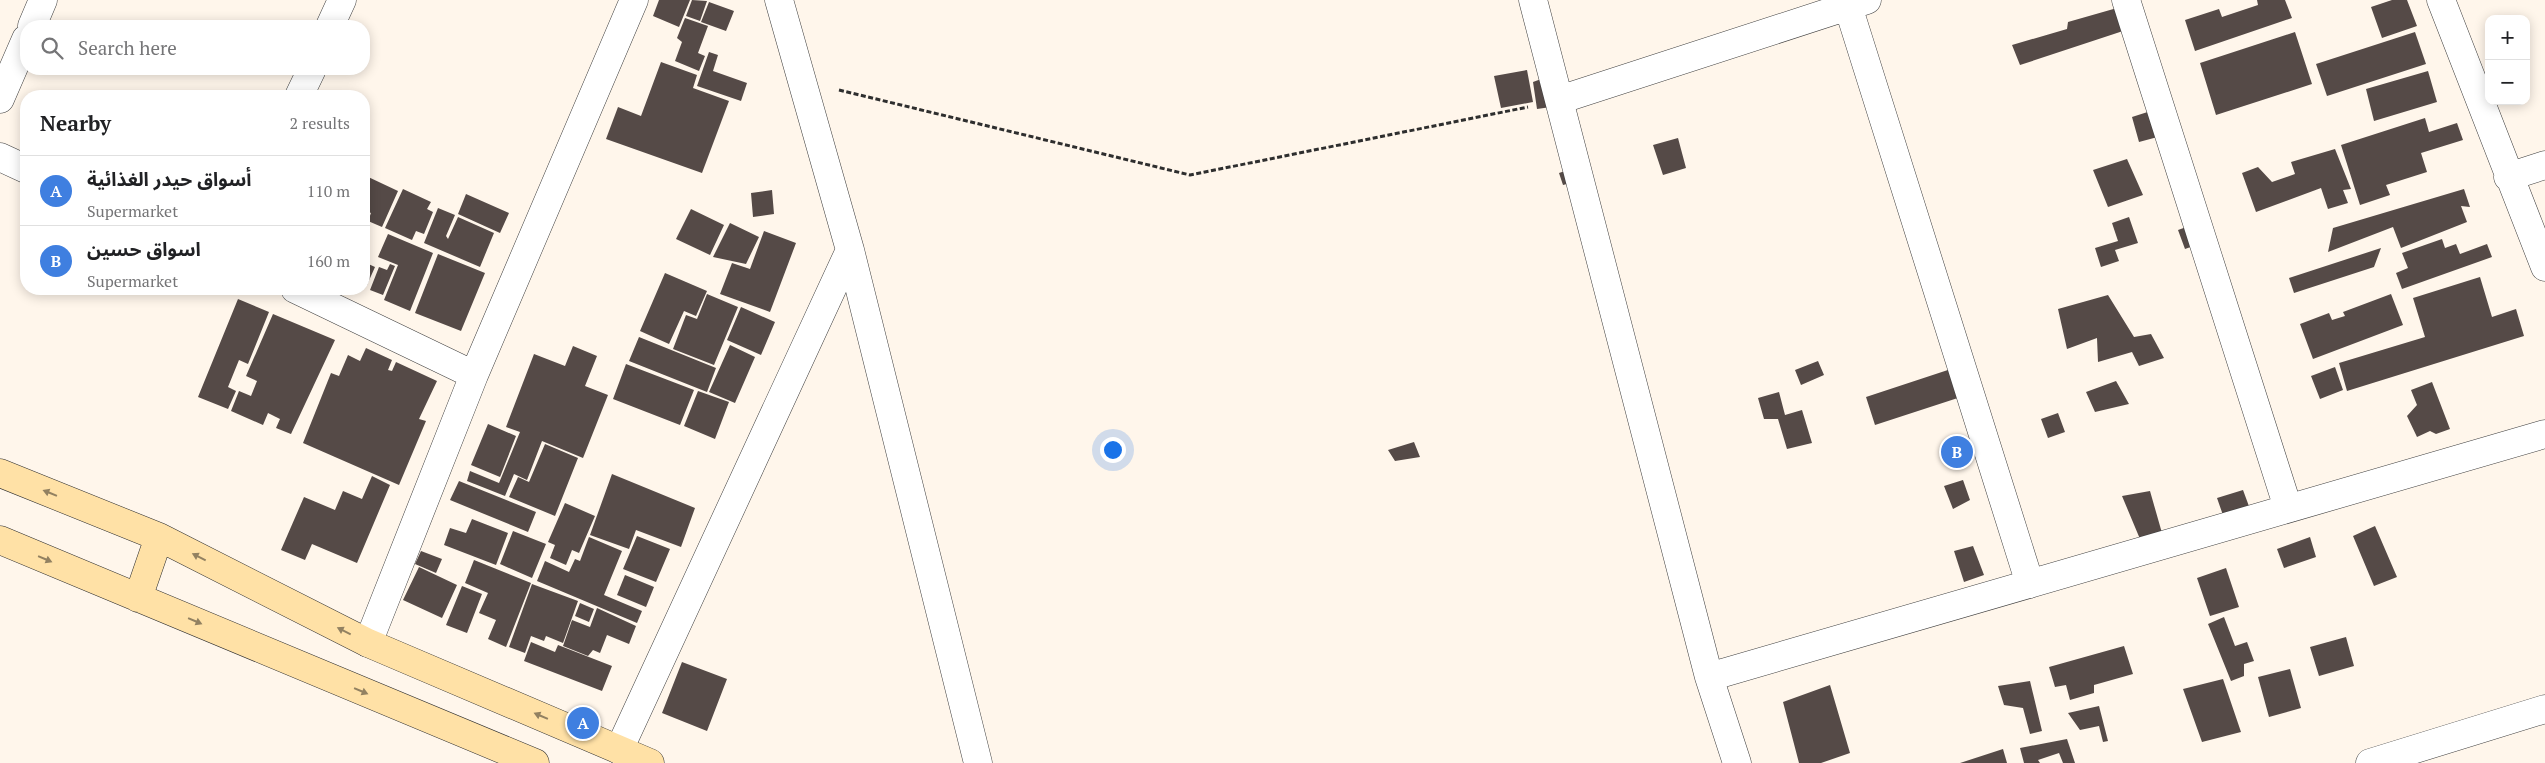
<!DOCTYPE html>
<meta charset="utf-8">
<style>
body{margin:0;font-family:"PT Serif","Noto Sans Arabic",serif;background:#f6f6f6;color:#202124}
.controls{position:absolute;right:15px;top:15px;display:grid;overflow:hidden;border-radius:10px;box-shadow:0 2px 12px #0003}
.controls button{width:45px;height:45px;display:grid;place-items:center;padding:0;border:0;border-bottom:1px solid #e0e0e0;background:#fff;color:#202124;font:25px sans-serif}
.you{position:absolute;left:1112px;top:449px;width:18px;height:18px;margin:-12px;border:4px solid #fff;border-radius:50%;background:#1a73e8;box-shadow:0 0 0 8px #1a73e833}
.badge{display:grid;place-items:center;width:32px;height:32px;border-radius:50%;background:#ea580c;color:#fff;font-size:16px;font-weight:700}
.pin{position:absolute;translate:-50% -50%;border:2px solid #fff;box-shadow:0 1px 5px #0006}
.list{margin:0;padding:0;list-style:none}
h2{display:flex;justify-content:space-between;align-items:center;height:65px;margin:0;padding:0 20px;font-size:21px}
h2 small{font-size:16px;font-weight:400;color:#757577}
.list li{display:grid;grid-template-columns:32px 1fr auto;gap:15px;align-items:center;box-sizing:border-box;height:70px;padding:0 20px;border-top:1px solid #e0e0e0}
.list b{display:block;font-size:19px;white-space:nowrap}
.list p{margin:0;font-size:16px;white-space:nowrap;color:#757577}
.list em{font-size:16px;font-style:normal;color:#757577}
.icon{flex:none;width:28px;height:28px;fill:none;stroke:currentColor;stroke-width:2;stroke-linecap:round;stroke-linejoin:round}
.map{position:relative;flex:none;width:2545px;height:763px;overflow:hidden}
.search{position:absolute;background:#fff;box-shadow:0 2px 12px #0003;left:20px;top:20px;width:350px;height:55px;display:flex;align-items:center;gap:12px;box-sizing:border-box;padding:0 18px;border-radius:20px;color:#757577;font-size:19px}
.panel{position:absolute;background:#fff;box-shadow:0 2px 12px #0003;left:20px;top:90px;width:350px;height:205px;border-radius:20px}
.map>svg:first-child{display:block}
.building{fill:#554a47}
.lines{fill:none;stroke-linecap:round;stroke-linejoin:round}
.street-casing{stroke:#3f3f3f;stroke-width:29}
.secondary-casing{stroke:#2e2e2e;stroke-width:29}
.path{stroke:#2e2e2e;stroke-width:3;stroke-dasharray:5 2.5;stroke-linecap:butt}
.street{stroke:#fff;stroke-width:28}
.secondary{stroke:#ffe1a6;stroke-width:28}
.oneway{fill:#928161}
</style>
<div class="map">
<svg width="2545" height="763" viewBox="0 0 2545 763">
<rect width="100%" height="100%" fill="#fff6eb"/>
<path class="building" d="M659 0H690L679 27 653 16Z
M692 0 707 1 700 21 686 16Z
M2257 0H2285L2292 18 2195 51 2185 20 2219 9 2222 17 2258 5Z
M2392 0H2407L2417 26 2382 38 2371 7Z
M709 2 734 11 726 31 701 22Z
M2117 8 2123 31 2020 65 2012 45 2067 29 2068 22Z
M685 18 708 26 698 53 705 56 699 71 675 61 682 42 677 38Z
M2295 32 2312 84 2216 115 2200 63Z
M2415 32 2426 64 2327 96 2316 64Z
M709 52 718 55 713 71 747 83 741 101 697 86Z
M661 62 697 75 693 88 729 101 702 173 606 139 618 107 641 116Z
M1527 70 1533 102 1501 108 1494 76Z
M2428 71 2437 102 2374 121 2366 89Z
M1552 75 1558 106 1537 109 1533 82Z
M2157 109 2165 135 2139 142 2132 117Z
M2425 118 2429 132 2457 123 2463 140 2421 153 2427 172 2386 185 2390 195 2360 205 2341 145Z
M1678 138 1686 168 1663 175 1653 145Z
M2335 149 2351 189 2343 190 2348 203 2328 209 2321 188 2256 212 2242 173 2258 167 2272 182 2295 174 2291 162Z
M2127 159 2143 195 2108 207 2093 170Z
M1571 169 1575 182 1563 185 1559 173Z
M364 175 398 191 382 227 368 221 371 213 364 210Z
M403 189 431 202 427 209 433 212 424 234 416 231 412 240 385 228Z
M2464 189 2470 207 2461 206 2467 222 2401 248 2393 227 2328 252 2333 228Z
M772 190 774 214 753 217 751 193Z
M466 194 509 213 500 233 458 214Z
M438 208 455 215 446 236 448 239 458 217 494 233 480 267 424 243Z
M691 209 724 225 710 255 676 239Z
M2129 217 2138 243 2115 250 2119 261 2101 267 2095 248 2118 241 2112 223Z
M730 223 759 237 746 264 713 257Z
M2192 225 2199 244 2185 249 2178 230Z
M764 231 796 243 770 312 720 294 732 263 750 269Z
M388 234 433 253 410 311 384 300 398 265 378 257Z
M2442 239 2445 248 2456 244 2460 254 2487 244 2492 257 2402 289 2396 273 2408 268 2402 253Z
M2381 248 2374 267 2294 293 2289 278Z
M438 254 485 273 461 331 415 313Z
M364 262 375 267 367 285 364 283Z
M390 264 395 266 383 295 370 290 379 267 387 270Z
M665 273 707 291 696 316 684 311 669 344 640 331Z
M2480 277 2492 317 2516 309 2524 336 2347 391 2339 363 2425 337 2413 298Z
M707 294 738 307 714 365 673 349 686 315 697 319Z
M2391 294 2403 325 2313 359 2300 324 2329 313 2332 320 2345 316 2343 312Z
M2108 295 2134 337 2151 334 2164 358 2139 366 2132 352 2098 362 2097 338 2067 349 2058 309Z
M238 299 269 312 248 364 239 360 228 387 236 391 228 409 198 397Z
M741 307 775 322 761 355 727 340Z
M273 314 335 340 291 434 276 428 280 419 268 413 263 425 231 411 239 391 251 396 257 381 246 376Z
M639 337 716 368 707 392 629 361Z
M730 345 755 357 735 403 709 392Z
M573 346 597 356 585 386 608 395 583 458 542 441 527 480 514 474 505 496 467 481 470 471 499 483 520 432 506 427 534 354 565 366Z
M366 348 392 360 388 370 392 371 396 362 437 381 419 419 426 421 399 485 303 443 331 373 339 376 348 355 360 361Z
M1818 361 1824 375 1801 385 1795 370Z
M626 364 694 390 680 425 613 399Z
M1957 367 1967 395 1875 425 1866 397Z
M2335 367 2343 390 2320 399 2311 376Z
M2116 381 2129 404 2095 412 2086 392Z
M2432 382 2450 429 2436 434 2430 431 2417 437 2407 416 2417 405 2411 390Z
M698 391 729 402 715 439 684 426Z
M1779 392 1785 415 1802 410 1812 443 1787 449 1778 419H1764L1758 398Z
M2058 413 2065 432 2048 438 2041 419Z
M488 424 516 436 500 477 471 465Z
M1414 442 1420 457 1395 461 1388 450Z
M545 444 578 458 555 516 509 497 518 477 529 482Z
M612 474 695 508 681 547 636 530 629 549 590 535Z
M372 476 390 485 357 563 312 544 305 560 281 550 304 497 335 510 343 491 362 499Z
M1963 480 1970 500 1953 509 1944 486Z
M459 481 536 512 528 532 450 500Z
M2243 490 2250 509 2224 518 2217 498Z
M2150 491 2162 533 2140 539 2122 496Z
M565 503 595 516 579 553 572 550 566 565 550 558 555 545 548 542Z
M472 519 508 533 496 565 444 545 450 528 466 533Z
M2375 526 2397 577 2374 586 2353 536Z
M513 531 546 544 532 578 500 564Z
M637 536 670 549 656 582 623 569Z
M589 537 622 551 604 595 642 611 637 623 537 581 545 561 569 572 575 559 580 561Z
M2310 537 2316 557 2284 568 2277 549Z
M1973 546 1984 575 1964 582 1954 551Z
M421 551 442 559 436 573 415 564Z
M474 560 531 583 506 647 488 639 496 620 479 613 488 593 465 583Z
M419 567 457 585 442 618 403 600Z
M2226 568 2239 607 2210 616 2197 578Z
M625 575 654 587 646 607 617 595Z
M532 584 578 601 563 643 546 636 544 641 531 636 525 653 509 647Z
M462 586 482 594 467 633 446 625Z
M580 603 594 609 589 622 575 616Z
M597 608 636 626 629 644 607 635 600 653 593 650 588 656 563 646 572 620 590 627Z
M2224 617 2235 646 2247 642 2254 661 2244 664V676L2231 681 2208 624Z
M2346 637 2354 666 2319 676 2310 647Z
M531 642 555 652 558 645 612 666 602 691 524 661Z
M2124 646 2133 674 2094 685V693L2070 700 2066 685 2055 687 2049 667Z
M682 662 727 679 707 731 662 713Z
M2290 669 2301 708 2269 717 2258 677Z
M2223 679 2241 732 2202 742 2183 689Z
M2030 681 2042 731 2030 734 2023 708 2004 705 1998 686Z
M1830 685 1850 753 1821 763H1799L1783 702Z
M2099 706 2108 741 2103 742 2099 726 2080 730 2068 713Z
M2067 739 2075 763H2063L2059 753 2038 760 2040 763H2024L2020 748Z
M2003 749 2007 763H1960Z"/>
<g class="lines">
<g class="street-casing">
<path id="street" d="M779 0 850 250 978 763
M1533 0 1709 677 1737 763
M2126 0 2288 508
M2441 0 2545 267
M1848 6 2030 584
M32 26 43 0
M330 26 342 0
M299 96 312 69
M0 99 26 39
M1559 100 1867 0
M0 157 26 169
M2508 177 2545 165
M295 289 474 375
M368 643 474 375 634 0
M1709 677 2545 434
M619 750 850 250
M2370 763 2545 709"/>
</g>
<g class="secondary-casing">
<path id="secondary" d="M0 473 159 537 368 643 650 763
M0 540 535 763
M138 598 159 537"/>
</g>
<path class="path" d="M839 90 1190 175 1528 107"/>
<use href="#street" class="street"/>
<use href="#secondary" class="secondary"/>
</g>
<defs><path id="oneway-solid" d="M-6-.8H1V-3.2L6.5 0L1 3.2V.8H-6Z" transform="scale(1.25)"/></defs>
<g class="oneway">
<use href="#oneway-solid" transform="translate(50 493) rotate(-158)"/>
<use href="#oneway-solid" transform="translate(199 557) rotate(-153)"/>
<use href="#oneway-solid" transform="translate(45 559) rotate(23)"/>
<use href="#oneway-solid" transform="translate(195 621) rotate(23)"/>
<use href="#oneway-solid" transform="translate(344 631) rotate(-153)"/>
<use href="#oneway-solid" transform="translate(361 691) rotate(23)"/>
<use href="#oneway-solid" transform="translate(541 716) rotate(-157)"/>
</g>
</svg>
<div class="controls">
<button>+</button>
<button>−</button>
</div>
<div class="you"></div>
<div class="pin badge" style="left:583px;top:723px;background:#3f7fe0">A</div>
<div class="pin badge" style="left:1957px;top:452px;background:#3f7fe0">B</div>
<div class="search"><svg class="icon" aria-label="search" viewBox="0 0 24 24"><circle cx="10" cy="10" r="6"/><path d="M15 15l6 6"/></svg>Search here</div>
<section class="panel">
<h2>Nearby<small>2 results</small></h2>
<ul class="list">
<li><span class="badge" style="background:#3f7fe0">A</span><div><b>أسواق حيدر الغذائية</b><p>Supermarket</p></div><em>110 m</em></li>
<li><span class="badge" style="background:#3f7fe0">B</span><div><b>اسواق حسين</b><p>Supermarket</p></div><em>160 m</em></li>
</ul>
</section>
</div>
